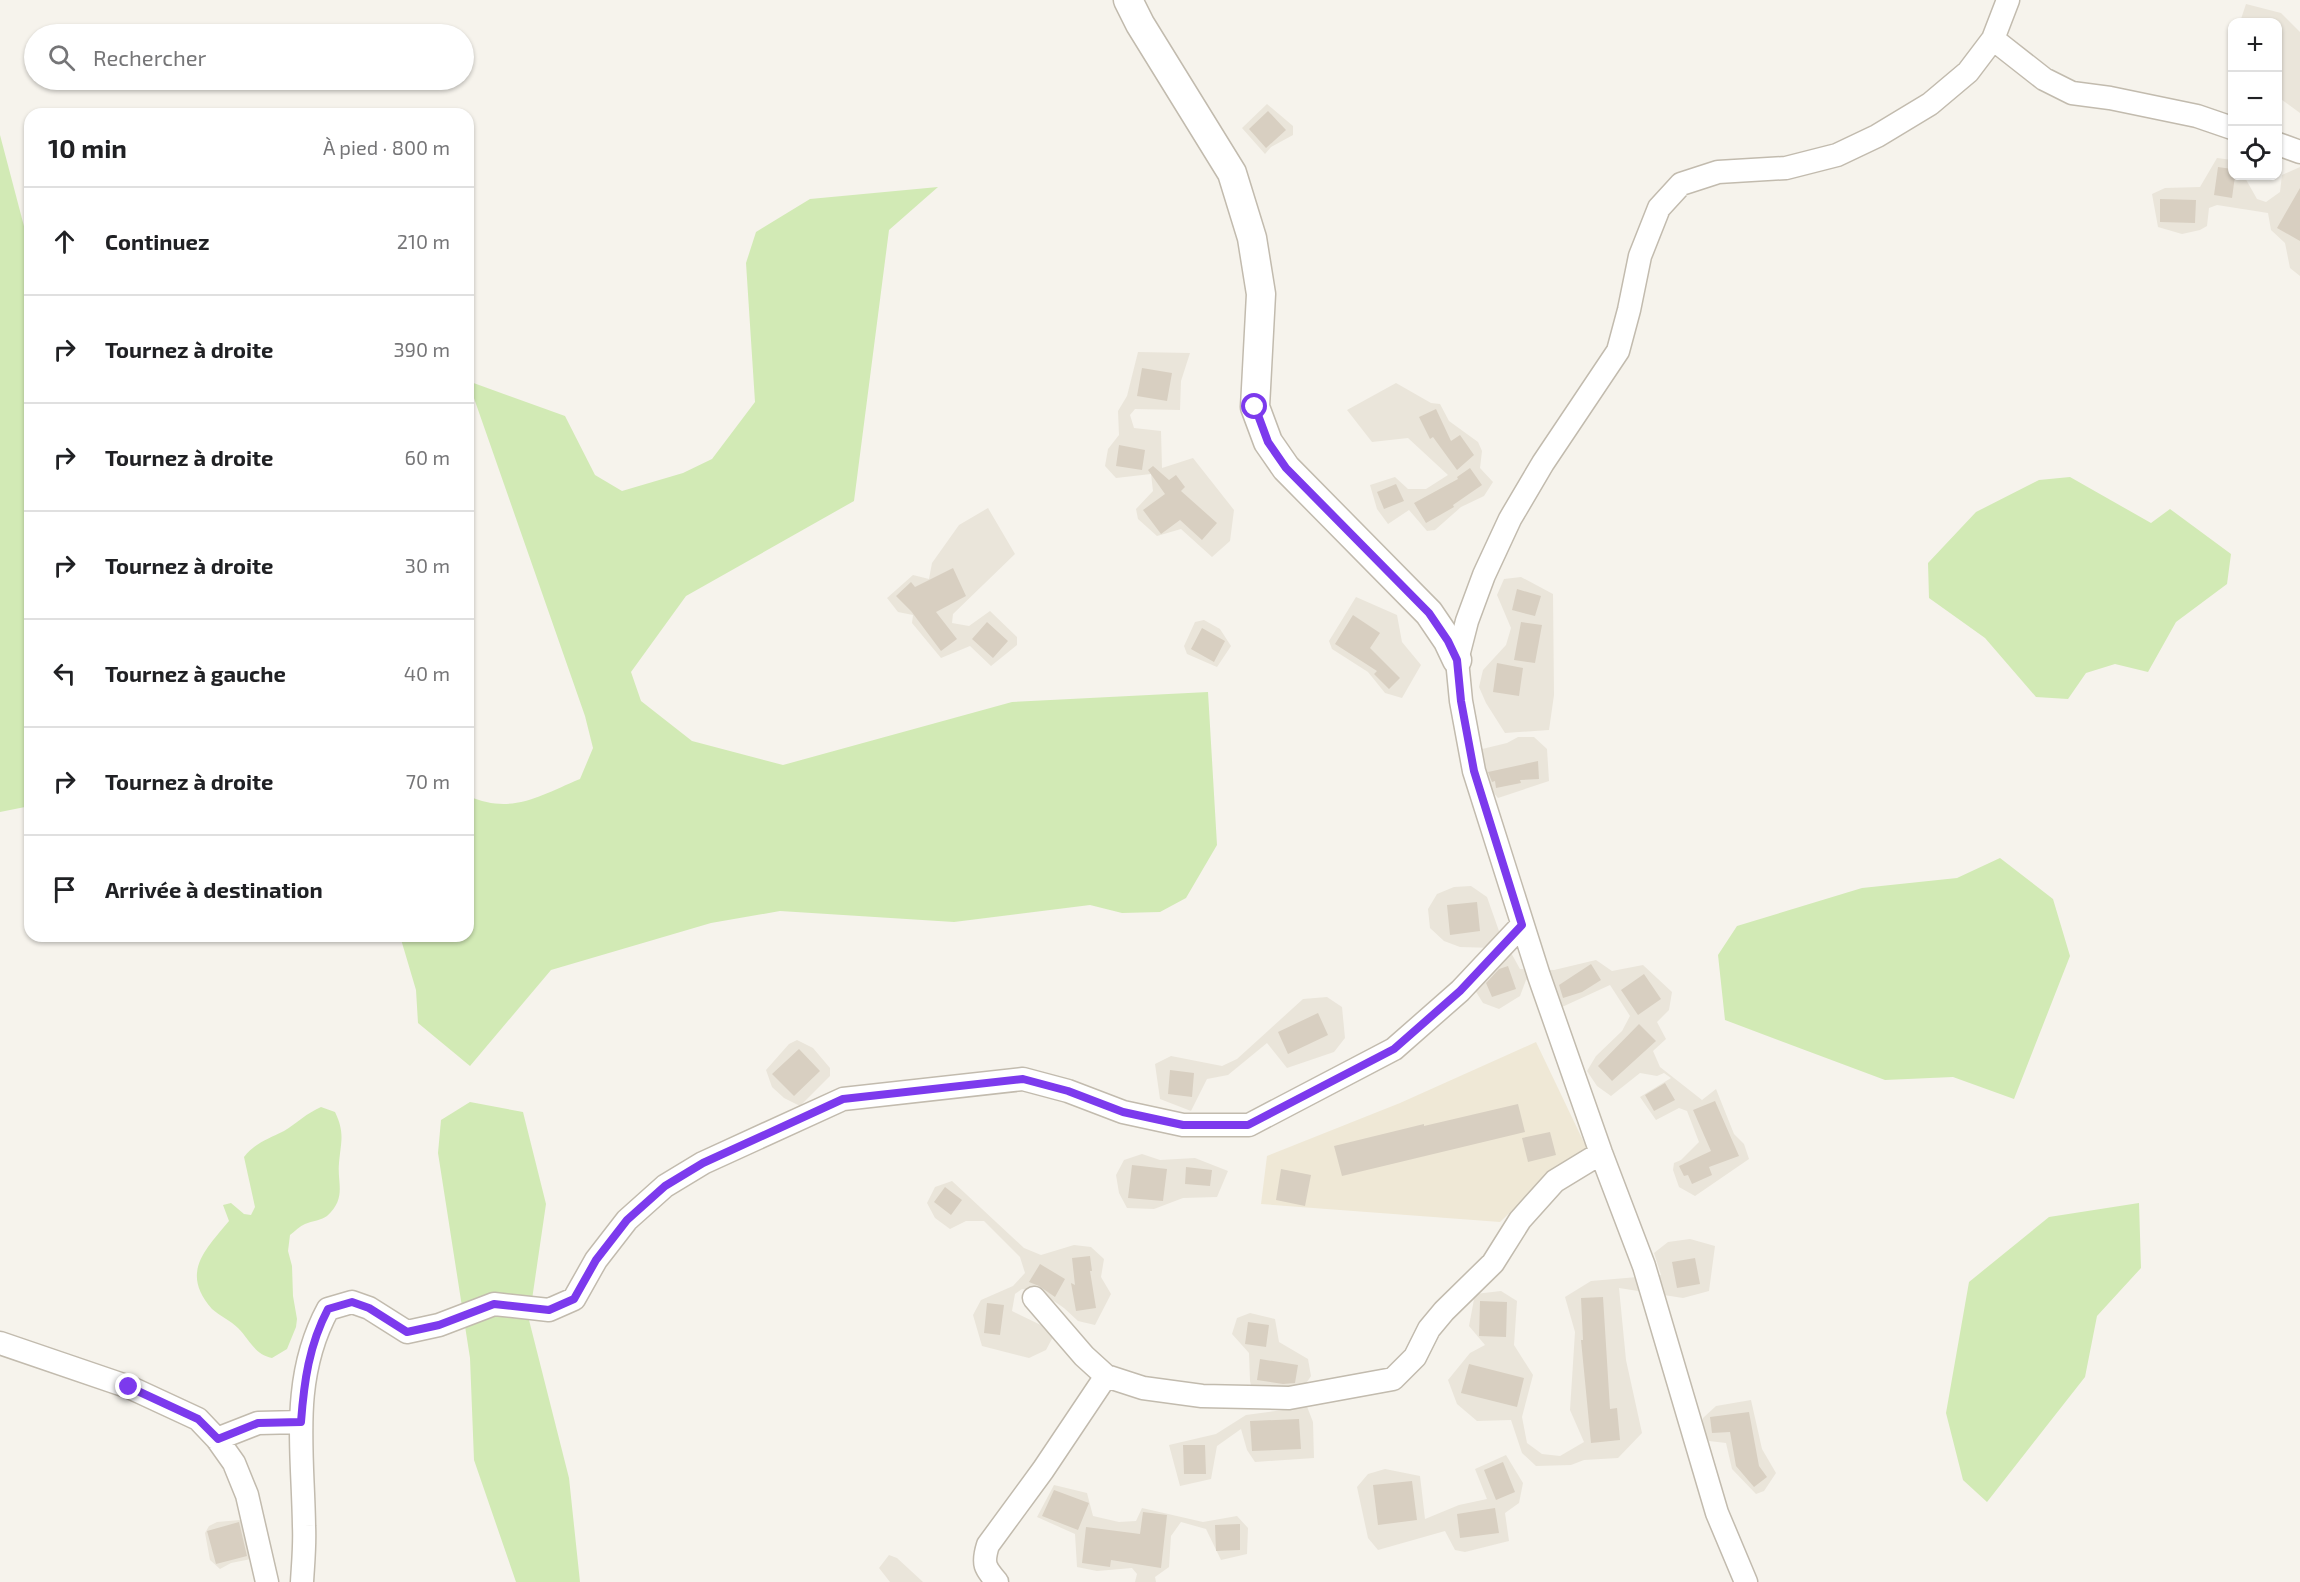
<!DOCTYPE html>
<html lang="fr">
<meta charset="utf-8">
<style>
body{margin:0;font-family:"Exo 2",sans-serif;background:#f2f2f2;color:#202124}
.controls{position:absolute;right:18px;top:18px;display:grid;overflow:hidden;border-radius:12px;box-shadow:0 2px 4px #0004}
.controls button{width:54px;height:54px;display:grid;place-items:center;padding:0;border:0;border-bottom:2px solid #e0e0e0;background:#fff;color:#202124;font:30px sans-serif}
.stop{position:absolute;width:18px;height:18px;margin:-14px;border:4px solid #7c3aed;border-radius:50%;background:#fff}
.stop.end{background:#7c3aed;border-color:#fff;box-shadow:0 2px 6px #0008}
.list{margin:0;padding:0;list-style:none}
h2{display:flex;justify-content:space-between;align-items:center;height:78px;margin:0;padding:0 24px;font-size:26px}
h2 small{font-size:20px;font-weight:400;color:#757577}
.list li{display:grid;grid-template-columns:39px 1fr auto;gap:18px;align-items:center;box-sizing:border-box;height:108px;padding:0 24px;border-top:2px solid #e0e0e0}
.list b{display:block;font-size:22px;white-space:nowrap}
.list em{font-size:20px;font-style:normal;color:#757577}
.icon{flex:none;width:33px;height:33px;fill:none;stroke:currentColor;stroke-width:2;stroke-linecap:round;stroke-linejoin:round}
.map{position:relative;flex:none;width:2300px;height:1582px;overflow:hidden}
.search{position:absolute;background:#fff;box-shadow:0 2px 4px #0004;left:24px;top:24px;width:450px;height:66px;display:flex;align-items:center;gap:15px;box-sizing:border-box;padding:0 21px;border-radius:33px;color:#757577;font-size:22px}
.panel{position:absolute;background:#fff;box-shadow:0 2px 4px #0004;left:24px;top:108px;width:450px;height:834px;border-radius:18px}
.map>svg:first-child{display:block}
.residential{fill:#eae5da}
.education{fill:#efe8d6}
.green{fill:#d2eab5}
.building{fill:#d8cfc1}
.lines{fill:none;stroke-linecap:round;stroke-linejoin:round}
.minor-casing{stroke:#c2bbae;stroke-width:25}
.tertiary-casing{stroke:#c2bbae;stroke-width:31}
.minor{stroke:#fff;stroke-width:22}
.tertiary{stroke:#fff;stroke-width:28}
.route{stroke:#7c3aed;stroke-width:8}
</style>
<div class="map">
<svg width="2300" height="1582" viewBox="0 0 2300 1582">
<rect width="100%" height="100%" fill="#f6f3ec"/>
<path class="residential" d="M2246 4 2281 13 2300 32V113L2278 97V22H2240Z
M1267 104 1293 126V135L1271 147 1265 154 1242 128Z
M2217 158 2232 160V176H2244L2257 199 2266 202 2280 192 2282 175 2300 167V276L2290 268 2285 243 2271 230 2268 213 2217 205 2209 208 2207 226 2200 230 2182 234 2158 227 2152 194 2165 188 2200 187Z
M1138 352 1190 353 1181 381 1180 410 1135 409 1130 415 1134 428 1161 431 1162 468 1193 458 1234 510 1230 541 1212 557 1181 529 1157 536 1138 519 1136 509 1153 491 1151 474 1116 478 1105 466 1108 449 1119 435 1118 411 1127 396Z
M1396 383 1431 403 1440 404 1449 421 1478 442 1482 451 1480 468 1493 482 1484 496 1461 507 1435 530 1427 531 1409 510 1388 524 1377 509 1370 485 1395 477 1408 489H1426L1448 475 1408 438 1372 442 1347 410Z
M988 508 1015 554 953 614 952 623 969 626 990 611 1017 637V645L991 666 970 646 941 658 912 623 913 615 898 612 887 598 913 575 929 579 932 563 959 525Z
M1521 577 1553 594 1554 695 1549 730 1505 733 1486 703 1479 687 1483 670 1506 645 1511 628 1497 595 1504 579Z
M1356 597 1397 615 1402 642 1421 665 1402 698 1385 693 1368 672 1332 649 1329 641Z
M1204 620 1220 629 1231 646 1217 667 1187 654 1184 646 1195 622Z
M1518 737H1534L1547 749 1549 781 1498 798 1487 785 1478 750 1507 743Z
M1471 886 1487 897 1499 931 1520 969 1554 970 1596 960 1612 971 1643 965 1672 992 1669 1010 1657 1022 1666 1039 1653 1051 1660 1067 1702 1100 1716 1089 1734 1134 1744 1144 1749 1159 1695 1196 1679 1187 1673 1170 1674 1163 1681 1160 1699 1142 1687 1111 1679 1108 1656 1120 1640 1097 1671 1078 1664 1073 1657 1076 1640 1073 1611 1096 1597 1086 1587 1071 1596 1056 1622 1031 1630 1016 1610 985 1562 1007 1543 976 1526 980 1520 996 1499 1009 1483 1003 1473 987 1494 948 1460 947 1444 941 1430 928 1428 909 1437 894 1454 887Z
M1327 997 1342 1007 1345 1038 1334 1052 1287 1068 1267 1043 1228 1075 1207 1079 1191 1111 1160 1099 1155 1064 1171 1056 1222 1066 1237 1059 1303 999Z
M797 1040 813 1048 830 1068V1076L800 1106 784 1098 772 1087 766 1070 789 1044Z
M1142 1154 1160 1160 1195 1158 1228 1171 1217 1197 1183 1198 1154 1209 1127 1208 1119 1193 1116 1175 1124 1160Z
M952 1181 1024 1248 1041 1255 1074 1245 1091 1247 1104 1259 1101 1277 1111 1294 1095 1325 1078 1321 1064 1308 1039 1291 1022 1289 1015 1294 1012 1311 1051 1330 1054 1335 1046 1350 1029 1358 982 1346 973 1315 981 1300 1013 1286 1025 1273 1020 1257 984 1221H966L950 1229 935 1218 927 1203 935 1187Z
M1690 1239 1715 1246 1709 1291 1683 1298 1619 1288 1626 1360 1642 1433 1618 1458 1584 1460 1571 1465 1536 1466 1522 1453 1511 1420 1477 1421 1457 1404 1448 1380 1470 1353 1485 1345 1469 1326 1475 1294 1501 1291 1517 1301 1514 1345 1533 1375 1522 1417 1527 1443 1542 1454 1560 1456 1584 1442 1570 1410 1575 1332 1565 1297 1591 1281 1661 1275 1654 1253 1668 1242Z
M1250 1313 1275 1319 1279 1342 1308 1359 1311 1376 1301 1391 1313 1422 1314 1458 1255 1462 1247 1450 1241 1429 1217 1446 1211 1479 1180 1486 1169 1445 1216 1434 1246 1415 1297 1408 1294 1395 1253 1393 1250 1381 1249 1353 1232 1334 1237 1318Z
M1751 1400 1762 1449 1776 1473 1764 1491 1756 1494 1732 1469 1726 1443 1709 1441 1702 1426 1703 1418 1716 1406Z
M1506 1455 1523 1483 1519 1503 1505 1513 1509 1541 1465 1552 1455 1550 1445 1531 1378 1550 1368 1538 1357 1487 1368 1474 1385 1469 1420 1476 1425 1519 1459 1505 1487 1499 1475 1469Z
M1054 1485 1087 1493 1093 1516 1119 1522 1136 1521 1142 1508 1203 1522 1237 1516 1248 1528 1247 1554 1221 1560 1206 1529 1181 1522 1171 1536 1169 1567 1155 1577 1156 1582H1135L1137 1574 1132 1568 1097 1571 1077 1567 1075 1534 1037 1517Z
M248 1516 256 1558 231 1563 220 1569 210 1560 205 1533 209 1526 217 1522 240 1520Z
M889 1555 897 1558 923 1582H890L879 1568Z"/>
<path class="education" d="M1536 1042 1589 1153 1550 1174 1500 1222 1261 1204 1267 1156 1400 1103Z"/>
<path class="green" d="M0 135 30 249V806L0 812Z
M938 187 889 230 854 501 686 596 631 672 641 701 692 741 783 765 1012 702 1208 692 1217 845 1186 898 1160 912 1122 913 1090 905 954 922 780 911 711 923 551 970 470 1066 418 1023 416 990 400 936H468V796C512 815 539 796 580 779L593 748 585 716 468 381 565 416 595 475 622 491 683 473 712 459 755 402 746 263 756 232 810 199Z
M2070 477 2151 523 2170 509 2231 554 2227 584 2176 622 2148 672 2115 664 2086 673 2068 699 2036 697 1985 638 1929 598 1928 563 1976 512 2039 480Z
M2000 858 2053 899 2070 956 2014 1099 1953 1077 1885 1080 1725 1020 1718 955 1737 926 1862 888 1957 878Z
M470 1102 523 1112 546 1204 529 1320 569 1478 580 1582H516L474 1460 470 1358 438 1153 441 1120Z
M321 1107 335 1112C345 1133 341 1141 339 1163 337 1183 347 1198 327 1216 322 1220 312 1221 305 1224 300 1226 295 1231 290 1235L288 1251 292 1266 293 1296 297 1319 296 1327 287 1349 272 1358C254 1354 250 1340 238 1328 231 1321 220 1316 212 1309 180 1273 205 1250 229 1221L223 1205 231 1203 244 1214 251 1215 255 1207 244 1157C255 1143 268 1139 284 1131 297 1123 307 1113 321 1107Z
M2139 1203 2141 1268 2097 1316 2085 1377 1987 1502 1963 1480 1946 1413 1969 1282 2049 1217Z"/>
<path class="building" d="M1268 111 1286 130 1266 148 1249 129Z
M2218 167 2232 169V176H2235L2232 198 2214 195Z
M2300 188V241L2277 228Z
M2160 199 2196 200 2195 223 2160 222Z
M1142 368 1172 373 1167 401 1137 396Z
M1436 409 1451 441 1460 435 1474 455 1457 470 1433 437 1430 439 1419 417Z
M1119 445 1145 450 1142 470 1116 466Z
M1153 466 1169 480 1176 475 1185 487 1181 491 1217 523 1202 540 1180 520 1161 534 1143 510 1165 494 1148 470Z
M1470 468 1482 485 1453 505 1454 507 1426 523 1414 503 1458 479 1457 477Z
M1396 484 1404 501 1384 509 1377 492Z
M953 568 966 596 936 612 957 639 941 651 911 611 896 596 911 582 915 587Z
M1517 589 1541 596 1535 616 1512 610Z
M1353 615 1380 633 1370 648 1400 678 1389 689 1374 674 1377 671 1335 644Z
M987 622 1008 641 993 658 972 639Z
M1521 622 1542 625 1535 663 1514 660Z
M1202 628 1225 641 1214 662 1191 649Z
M1497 663 1523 668 1519 696 1493 692Z
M1538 761 1539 779 1520 780 1521 783 1496 788 1495 781 1492 782 1488 772Z
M1477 902 1480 931 1450 935 1447 905Z
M1591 964 1601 980 1582 992 1563 998 1559 985Z
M1508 966 1516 989 1492 997 1486 983 1499 969Z
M1644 974 1661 999 1638 1015 1621 990Z
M1318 1013 1328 1035 1288 1054 1278 1032Z
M1639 1024 1656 1041 1612 1081 1598 1066Z
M799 1049 820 1071 794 1096 772 1074Z
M1170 1070 1194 1073 1192 1097 1168 1094Z
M1665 1083 1675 1100 1654 1111 1645 1095Z
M1715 1101 1739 1156 1709 1167 1712 1175 1692 1184 1688 1175 1684 1176 1679 1166 1711 1151 1693 1110Z
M1518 1104 1525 1132 1342 1176 1334 1146 1424 1124V1126Z
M1550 1132 1556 1155 1528 1162 1522 1138Z
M1132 1165 1167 1169 1163 1201 1128 1198Z
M1186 1167 1212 1170 1210 1186 1185 1184Z
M1281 1169 1311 1175 1305 1206 1276 1200Z
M945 1187 962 1200 951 1215 934 1202Z
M1090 1256 1092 1271H1090L1096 1308 1076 1311 1071 1283 1075 1285 1072 1258Z
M1695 1258 1700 1284 1677 1288 1672 1262Z
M1040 1264 1065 1279 1055 1297 1039 1286 1029 1282Z
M1603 1297 1610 1409 1617 1408 1620 1440 1591 1443 1581 1340H1583L1581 1298Z
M1480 1301 1507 1302 1506 1337 1479 1336Z
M987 1303 1004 1305 1000 1335 984 1333Z
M1248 1322 1269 1325 1266 1347 1245 1344Z
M1260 1359 1298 1365 1295 1383 1283 1384 1257 1380Z
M1469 1364 1524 1378 1517 1407 1461 1393Z
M1749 1412 1759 1466 1767 1477 1754 1487 1736 1466 1730 1432 1712 1433 1710 1417Z
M1299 1419 1301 1449 1252 1451 1250 1421Z
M1183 1445H1205L1206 1474H1184Z
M1503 1462 1515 1492 1496 1500 1484 1470Z
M1412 1481 1417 1520 1378 1525 1373 1485Z
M1054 1490 1089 1503 1078 1530 1042 1516Z
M1495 1508 1499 1533 1460 1538 1457 1514Z
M1143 1512 1167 1515 1161 1568 1111 1560 1110 1567 1082 1563 1086 1527 1140 1534Z
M239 1522 247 1556 216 1564 207 1531Z
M1240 1524V1550L1216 1551 1215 1525Z"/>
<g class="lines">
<g class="minor-casing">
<path id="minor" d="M1993 39 2044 79 2072 93 2110 98 2197 116 2232 128
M2278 144 2300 152
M1034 1298 1084 1356 1106 1376 1143 1388 1202 1396 1289 1398 1393 1379 1415 1357 1429 1329 1444 1311 1493 1263 1520 1220 1555 1181 1601 1153
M0 1343 129 1387 198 1419 217 1439 234 1463 247 1495 267 1582
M217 1439 258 1423 301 1422
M302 1582C303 1564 305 1545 304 1526 303 1451 290 1379 328 1309L352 1302 369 1308 407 1332 439 1325 494 1304 549 1310 574 1299 596 1260 627 1220 665 1186 703 1163 843 1099 1023 1079 1068 1091 1123 1112 1183 1125H1249L1394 1049 1460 991 1522 925
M997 1582C985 1568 982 1564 988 1545L1043 1470 1106 1376
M1746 1582 1717 1513 1644 1266 1601 1153 1539 976 1474 771 1461 701 1457 660 1467 621 1484 575 1510 519 1543 463 1618 351 1629 310 1640 256 1659 208 1681 184 1718 172 1786 168 1837 155 1877 136 1930 104 1968 72 1993 39 2008 0"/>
</g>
<g class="tertiary-casing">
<path id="tertiary" d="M1128 0 1140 24 1232 173 1252 238 1261 294 1255 407 1268 442 1286 468 1429 613 1448 641 1457 660"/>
</g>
<use href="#minor" class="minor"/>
<use href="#tertiary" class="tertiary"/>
</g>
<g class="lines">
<path class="route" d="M129 1387 198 1419 218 1439 258 1423 301 1422C304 1382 309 1345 328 1309L352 1302 369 1308 407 1332 439 1325 494 1304 549 1310 574 1299 596 1260 627 1220 665 1186 703 1163 843 1099 1023 1079 1068 1091 1123 1112 1183 1125H1248L1394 1049 1460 991 1522 925 1474 771 1461 701 1457 660 1448 641 1429 613 1286 468 1268 442 1255 407"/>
</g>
</svg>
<div class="controls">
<button>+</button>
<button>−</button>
<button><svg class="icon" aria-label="locate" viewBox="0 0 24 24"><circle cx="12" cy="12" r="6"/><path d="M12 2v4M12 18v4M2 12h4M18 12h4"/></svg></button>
</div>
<div class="stop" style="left:1255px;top:407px"></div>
<div class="stop end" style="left:129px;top:1387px"></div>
<div class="search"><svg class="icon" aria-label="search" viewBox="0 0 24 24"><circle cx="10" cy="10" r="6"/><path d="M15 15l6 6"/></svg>Rechercher</div>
<section class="panel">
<h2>10 min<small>À pied · 800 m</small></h2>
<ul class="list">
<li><svg class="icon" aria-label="ahead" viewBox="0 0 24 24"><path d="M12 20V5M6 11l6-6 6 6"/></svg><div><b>Continuez</b></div><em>210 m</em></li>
<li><svg class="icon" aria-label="right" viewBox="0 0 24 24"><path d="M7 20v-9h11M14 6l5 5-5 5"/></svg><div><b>Tournez à droite</b></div><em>390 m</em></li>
<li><svg class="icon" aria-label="right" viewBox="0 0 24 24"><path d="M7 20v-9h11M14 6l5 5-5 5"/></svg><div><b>Tournez à droite</b></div><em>60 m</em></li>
<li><svg class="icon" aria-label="right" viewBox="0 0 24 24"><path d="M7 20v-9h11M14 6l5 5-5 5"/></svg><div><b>Tournez à droite</b></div><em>30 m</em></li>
<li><svg class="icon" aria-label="left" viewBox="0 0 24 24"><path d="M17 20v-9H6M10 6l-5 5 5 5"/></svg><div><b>Tournez à gauche</b></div><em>40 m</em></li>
<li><svg class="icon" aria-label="right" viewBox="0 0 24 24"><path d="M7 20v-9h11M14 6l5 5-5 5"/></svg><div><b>Tournez à droite</b></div><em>70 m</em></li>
<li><svg class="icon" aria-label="arrive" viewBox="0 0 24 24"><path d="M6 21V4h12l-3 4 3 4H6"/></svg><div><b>Arrivée à destination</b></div></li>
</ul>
</section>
</div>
